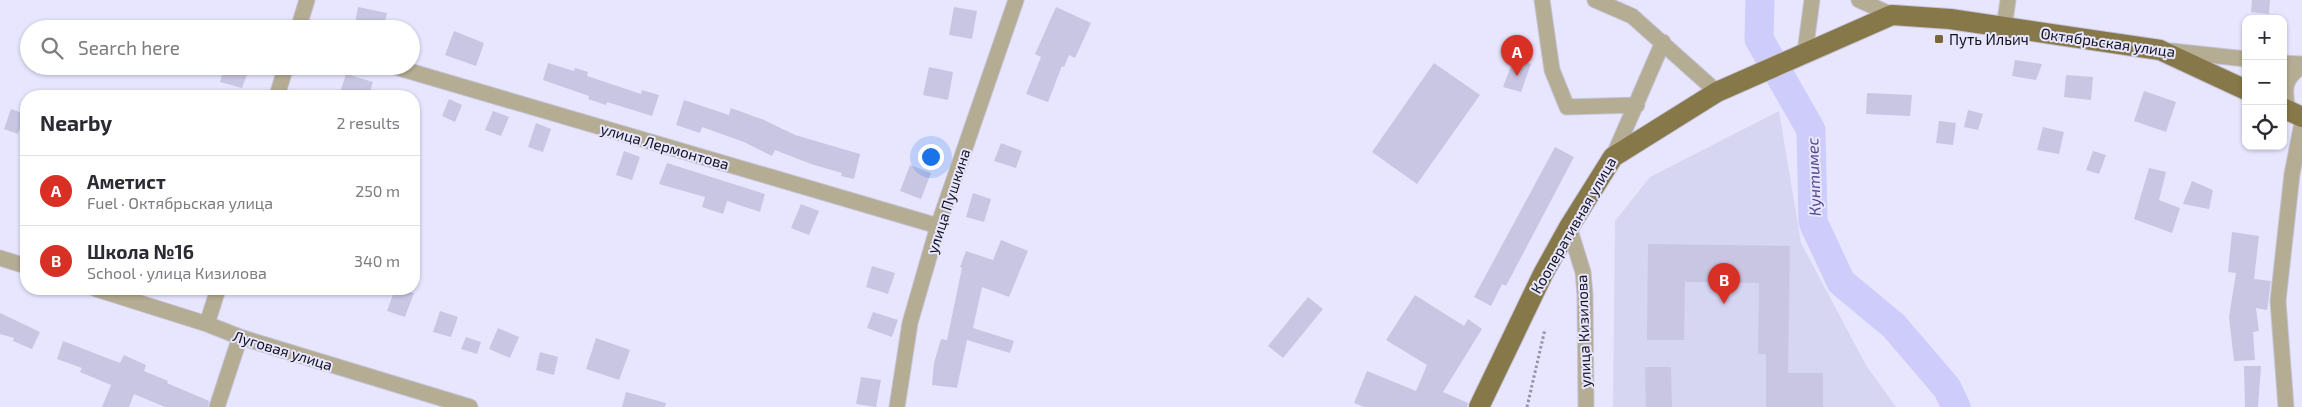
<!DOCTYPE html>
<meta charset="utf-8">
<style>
body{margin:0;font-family:"Exo 2",sans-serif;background:#f7f7f7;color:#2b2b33}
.controls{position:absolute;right:15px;top:15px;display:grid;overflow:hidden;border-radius:10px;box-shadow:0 1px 4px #0004}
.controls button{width:45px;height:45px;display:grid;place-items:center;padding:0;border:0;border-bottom:1px solid #e1e1e2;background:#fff;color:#2b2b33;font:25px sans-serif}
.you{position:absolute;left:930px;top:156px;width:18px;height:18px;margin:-12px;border:4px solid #fff;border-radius:50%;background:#1a73e8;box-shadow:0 0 0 8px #1a73e833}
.badge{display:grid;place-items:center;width:32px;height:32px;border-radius:50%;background:#d93025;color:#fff;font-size:16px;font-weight:700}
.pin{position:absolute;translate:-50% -41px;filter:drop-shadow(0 1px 2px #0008)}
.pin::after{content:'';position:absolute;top:26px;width:18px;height:15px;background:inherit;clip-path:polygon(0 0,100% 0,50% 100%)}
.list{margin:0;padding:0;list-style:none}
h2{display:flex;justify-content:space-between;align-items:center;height:65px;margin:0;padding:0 20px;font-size:21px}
h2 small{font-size:16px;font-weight:400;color:#7c7c81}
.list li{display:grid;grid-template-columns:32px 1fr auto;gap:15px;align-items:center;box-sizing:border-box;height:70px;padding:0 20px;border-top:1px solid #e1e1e2}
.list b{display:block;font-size:19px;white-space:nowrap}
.list p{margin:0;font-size:16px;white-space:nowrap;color:#7c7c81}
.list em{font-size:16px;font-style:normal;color:#7c7c81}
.icon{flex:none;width:28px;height:28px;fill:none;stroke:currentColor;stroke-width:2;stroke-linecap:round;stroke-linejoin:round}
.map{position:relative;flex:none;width:2302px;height:407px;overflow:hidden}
.search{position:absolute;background:#fff;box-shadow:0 1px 4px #0004;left:20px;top:20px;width:400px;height:55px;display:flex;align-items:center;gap:12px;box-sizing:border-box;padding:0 18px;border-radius:28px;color:#7c7c81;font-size:19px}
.panel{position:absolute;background:#fff;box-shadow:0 1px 4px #0004;left:20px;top:90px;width:400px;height:205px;border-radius:20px}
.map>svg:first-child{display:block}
.built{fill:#d7d6f2}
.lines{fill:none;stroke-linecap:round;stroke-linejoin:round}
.river{stroke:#ceccfa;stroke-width:29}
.building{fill:#c8c6e3}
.minor-casing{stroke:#c5c4da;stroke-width:17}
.major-casing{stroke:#c5c4da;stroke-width:22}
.path{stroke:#9493a6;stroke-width:3;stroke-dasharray:2.5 2.5;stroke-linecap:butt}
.minor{stroke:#b4ac93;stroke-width:15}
.major{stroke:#87784a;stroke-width:20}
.poi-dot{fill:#776735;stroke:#e7e6fe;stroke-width:2}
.labels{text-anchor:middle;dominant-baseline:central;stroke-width:4;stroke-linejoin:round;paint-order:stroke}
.poi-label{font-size:15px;fill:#12111b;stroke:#e7e6fe;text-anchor:start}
.street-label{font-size:15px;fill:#12111b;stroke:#e7e6fe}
.water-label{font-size:16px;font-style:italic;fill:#50478b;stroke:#e7e6fe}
</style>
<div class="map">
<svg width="2302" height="407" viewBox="0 0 2302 407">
<rect width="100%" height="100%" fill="#e7e6fe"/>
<path class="built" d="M1779 111 1801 243 1866 365 1896 407H1613L1615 221 1650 177Z"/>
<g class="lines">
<path class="river" d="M1760 0 1759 39 1811 130 1813 222 1841 282 1894 326 1947 388 1956 407"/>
</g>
<path class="building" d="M2252 0H2270L2269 14 2251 12Z
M358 7 387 13 383 29H354Z
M954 7 977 11 972 39 949 35Z
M1056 7 1091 23 1075 58 1069 55 1064 67 1062 66 1048 102 1026 94 1041 57 1035 54Z
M454 31 484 43 476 66 445 55Z
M1514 58 1531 64 1521 92 1503 87Z
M2015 60 2042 64 2036 80 2012 76Z
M548 63 574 71 575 68 588 72 587 76 641 94 642 90 659 95 652 116 607 102 606 105 588 99 589 96 543 80Z
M1434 63 1480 95 1417 184 1372 152Z
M225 66 248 72 242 88 220 82Z
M929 67 953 72 948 100 923 95Z
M346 74 373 82 369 96H339Z
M2066 75 2093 77 2091 100 2064 97Z
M2144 91 2176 102 2166 132 2134 121Z
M1867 93 1912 95 1910 116 1866 114Z
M449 99 462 105 455 122 442 116Z
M684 100 729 115 731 108 764 120 795 135 860 154 854 179 841 176 842 173 811 164 775 150 772 156 744 142 702 127 700 133 676 125Z
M11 109 25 114 18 134 4 129Z
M1968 110 1983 114 1978 130 1964 127Z
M493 111 509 117 501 136 485 130Z
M1939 121 1956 123 1953 145 1936 143Z
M536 123 551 129 543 152 528 147Z
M2043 127 2064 132 2059 154 2037 150Z
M1001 143 1022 151 1016 168 994 161Z
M1555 147 1574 157 1506 286 1502 284 1491 306 1474 297Z
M624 151 640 157 632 180 616 175Z
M2093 151 2106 155 2099 174 2086 170Z
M667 163 765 194 760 212 727 201 723 214 702 207 705 197 659 184Z
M910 165 931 173 921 199 900 191Z
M2149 168 2166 172 2159 200 2180 208 2172 233 2134 219Z
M2192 181 2213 190 2209 209 2183 204Z
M973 193 991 199 984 222 966 217Z
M801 204 819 211 809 235 791 228Z
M2232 232 2259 236 2254 279 2271 281 2267 310 2256 308 2259 331 2253 332 2255 360 2234 361 2229 317 2236 273 2228 272Z
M1001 240 1028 251 1009 297 982 287 973 328 1014 341 1010 353 967 340 957 388 932 385 934 363 941 339 947 340 962 268 960 267 966 251 993 260Z
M1648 244 1790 246 1788 373H1823V407H1766V354H1758L1759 283 1685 282 1684 340H1647Z
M872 266 895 273 888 294 866 287Z
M395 289 414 293 405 317 387 311Z
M1415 295 1464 326 1468 319 1482 329 1443 392 1468 403 1467 407H1364L1354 403 1367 371 1416 391 1427 365 1386 340Z
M1308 297 1323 309 1283 358 1268 346Z
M440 311 458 317 451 337 433 332Z
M873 312 898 320 892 337 867 328Z
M0 313 40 332 32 349 13 341 14 338 0 334Z
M498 328 519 337 510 358 489 349Z
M466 337 481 342 477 354 461 349Z
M596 338 630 350 619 380 586 369Z
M63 341 120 363 124 355 146 365 144 371 168 381 167 383 209 401 208 407H165L134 394 129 407H102L111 385 80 372 82 368 57 359Z
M540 352 558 357 554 375 536 370Z
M2244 366H2261L2258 407H2245Z
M1645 367H1671L1672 407H1646Z
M861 377 881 380 876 407 856 404Z
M626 392 666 403 665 407H622Z"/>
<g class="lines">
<g class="minor-casing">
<path id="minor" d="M1542 0 1552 70 1567 107 1637 105
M1595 0 1632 16 1717 92
M1859 0 1892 15
M2004 28 2008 0
M298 29 307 0
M2172 51 2246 59
M1805 52 1812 0
M2283 63 2302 64
M392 66 938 226
M277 96 286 66
M2288 110C2284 90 2283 79 2302 66
M1613 157 1663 42
M1569 227 1583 272 1585 295 1586 407
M0 258 26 266
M96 289 207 324 240 337 470 407
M207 324 218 289
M217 407 240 337
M897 407 910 323 938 226 1016 0
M2286 407 2278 301 2292 174 2302 123"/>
</g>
<g class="major-casing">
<path id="major" d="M2283 108 2302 117
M1479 407 1543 274 1569 227 1613 157 1717 92 1892 15 1950 19 2160 50 2246 90"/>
</g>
<path class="path" d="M1527 407 1545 329"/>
<use href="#minor" class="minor"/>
<use href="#major" class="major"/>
</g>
<rect class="poi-dot" x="1934" y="34" width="10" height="10" rx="2.5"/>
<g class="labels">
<g class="poi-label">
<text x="1949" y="39">Путь Ильич</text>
</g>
<g class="street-label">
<text transform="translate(2108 42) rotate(8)">Октябрьская улица</text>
<text transform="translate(665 146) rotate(16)">улица Лермонтова</text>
<text transform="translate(948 201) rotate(-72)">улица Пушкина</text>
<text transform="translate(1573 225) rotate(-60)">Кооперативная улица</text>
<text transform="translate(1583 331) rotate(-92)">улица Кизилова</text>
<text transform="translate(283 350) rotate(17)">Луговая улица</text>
</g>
<g class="water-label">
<text transform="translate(1813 177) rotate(-92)">Кунтимес</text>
</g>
</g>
</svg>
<div class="controls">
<button>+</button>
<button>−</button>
<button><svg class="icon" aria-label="locate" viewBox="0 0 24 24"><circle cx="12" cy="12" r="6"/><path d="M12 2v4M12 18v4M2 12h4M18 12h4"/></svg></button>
</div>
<div class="you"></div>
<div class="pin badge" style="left:1517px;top:76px">A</div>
<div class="pin badge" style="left:1724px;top:304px">B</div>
<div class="search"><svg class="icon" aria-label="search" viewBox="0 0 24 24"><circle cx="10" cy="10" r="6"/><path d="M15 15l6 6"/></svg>Search here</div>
<section class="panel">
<h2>Nearby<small>2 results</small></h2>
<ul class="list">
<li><span class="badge">A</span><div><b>Аметист</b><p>Fuel · Октябрьская улица</p></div><em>250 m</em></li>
<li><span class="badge">B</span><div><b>Школа №16</b><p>School · улица Кизилова</p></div><em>340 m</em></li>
</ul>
</section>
</div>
